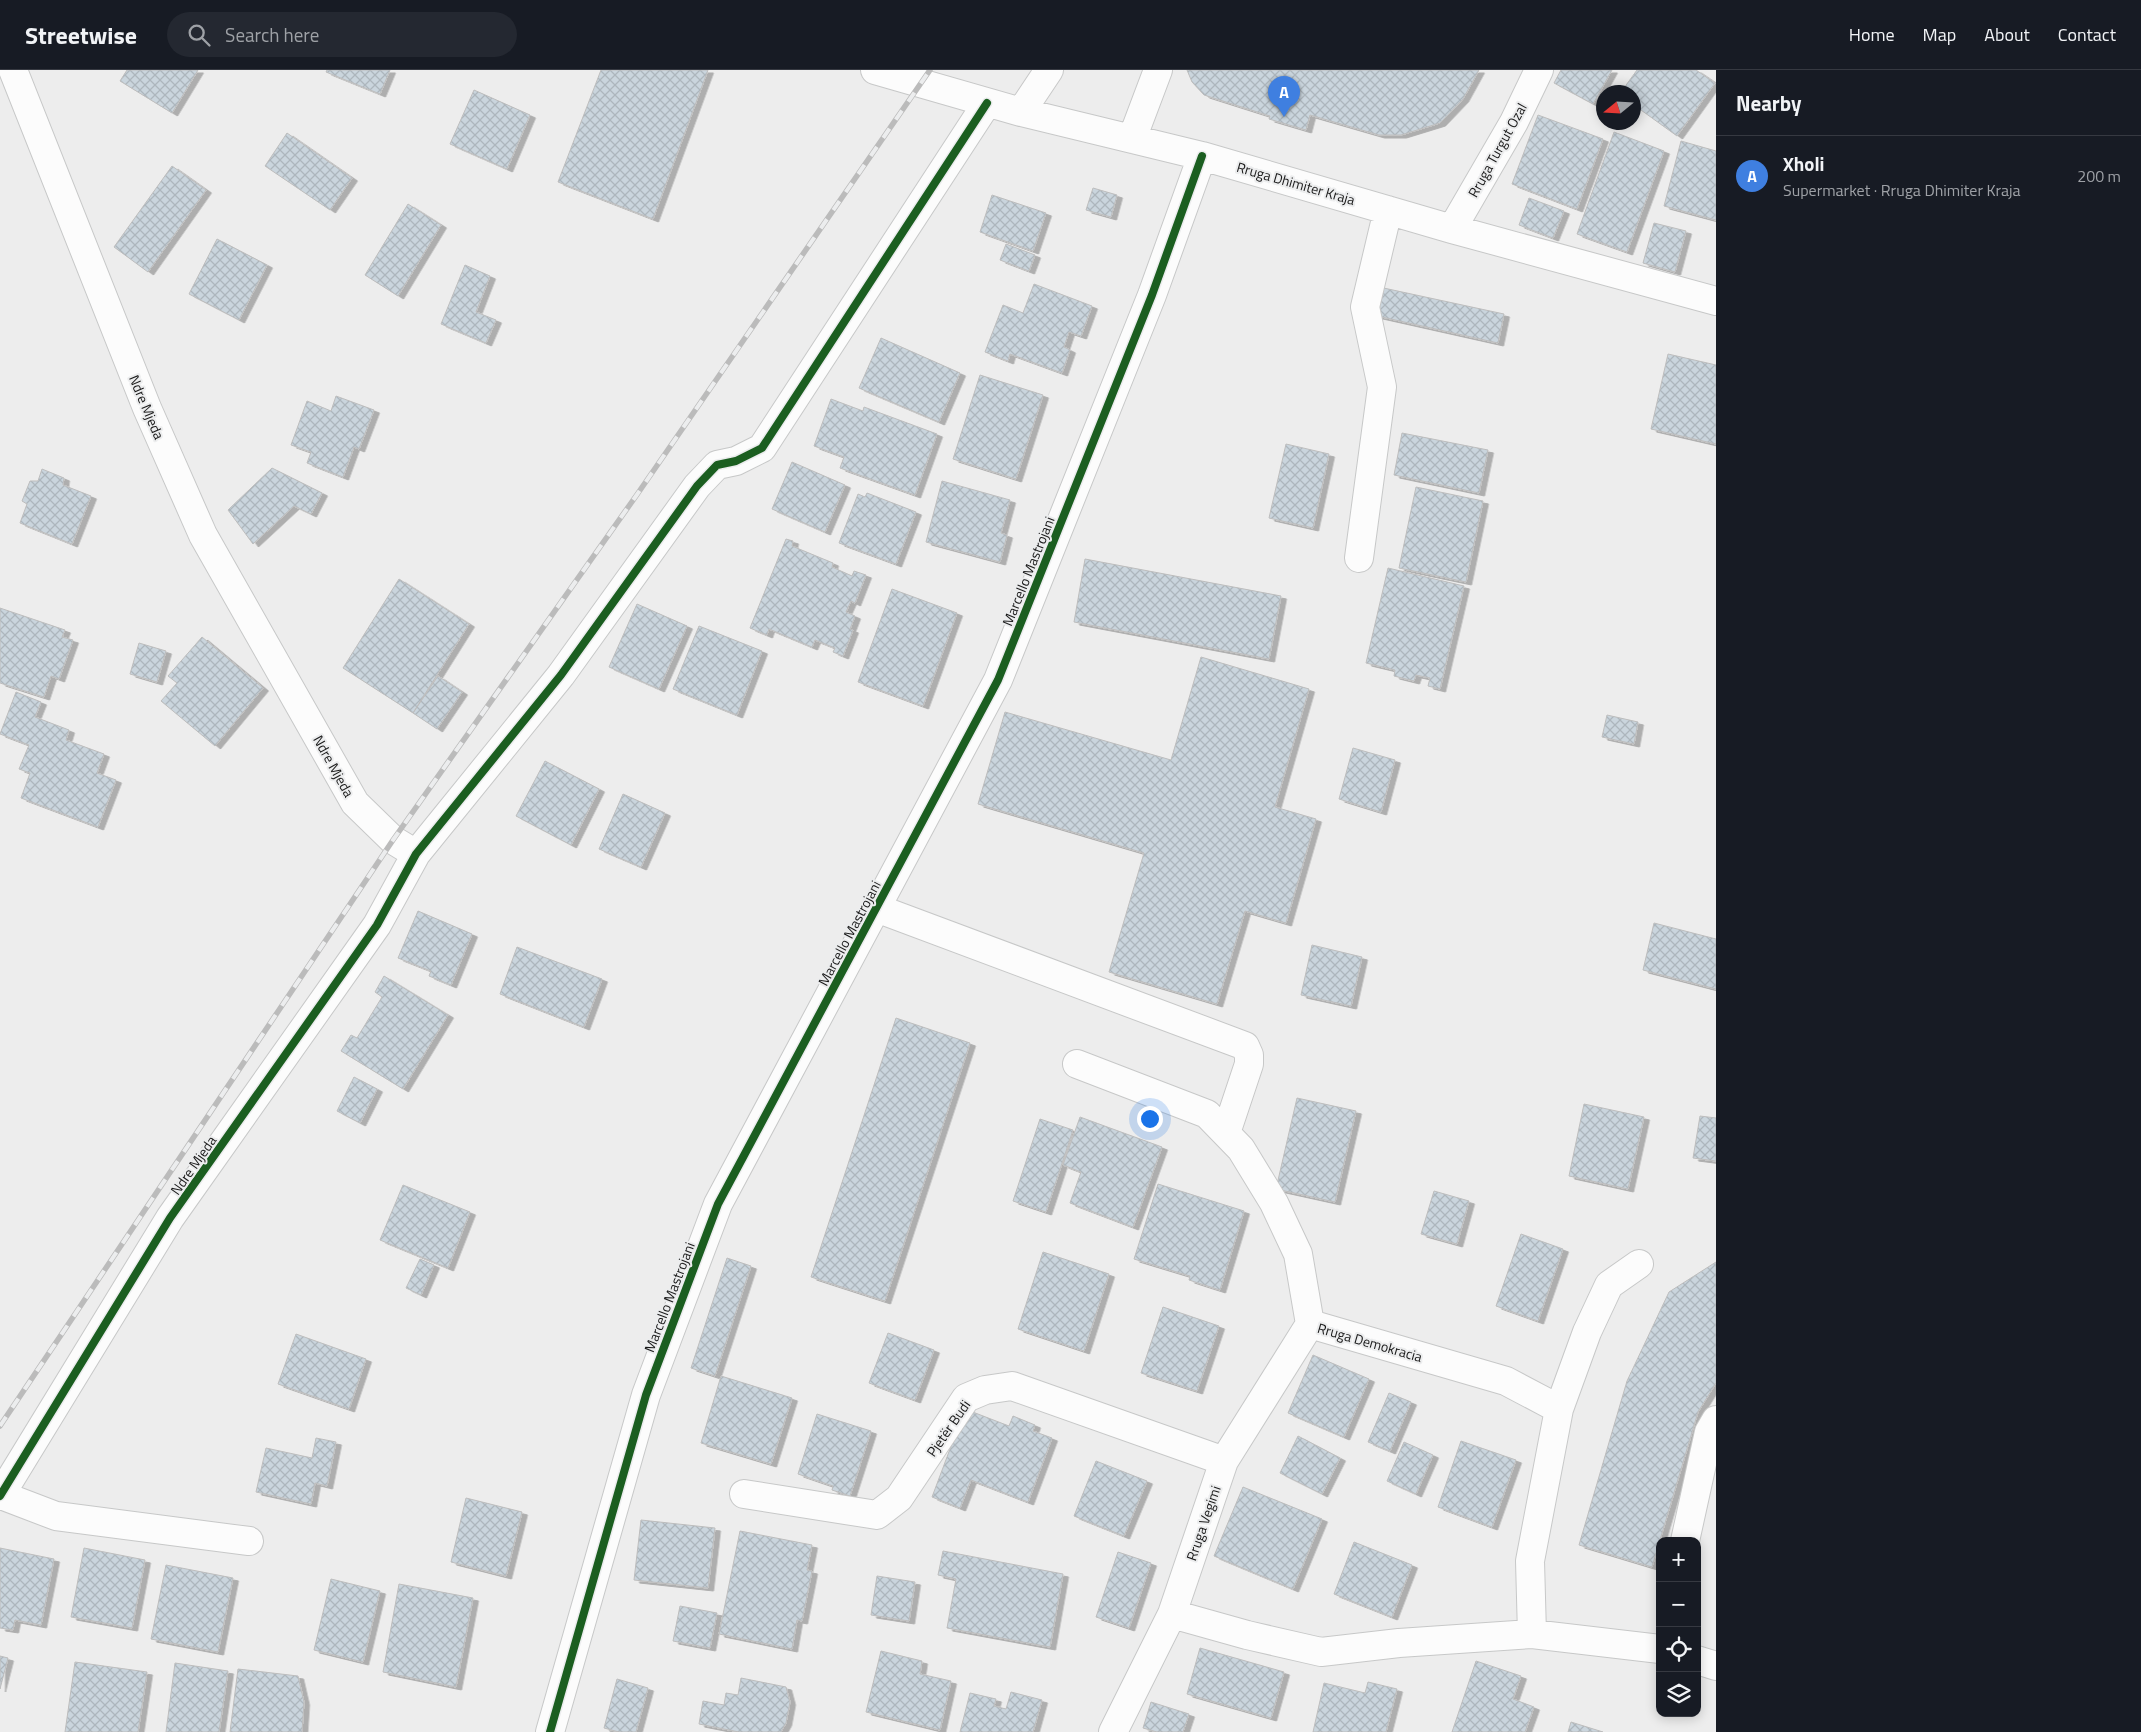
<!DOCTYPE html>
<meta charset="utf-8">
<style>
body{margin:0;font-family:"Titillium Web",sans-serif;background:#242831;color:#f1f3f6}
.controls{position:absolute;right:15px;bottom:15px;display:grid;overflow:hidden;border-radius:10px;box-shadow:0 2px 12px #0003}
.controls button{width:45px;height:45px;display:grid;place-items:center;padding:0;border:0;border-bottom:1px solid #363941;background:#171b24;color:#f1f3f6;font:25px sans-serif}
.compass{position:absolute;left:1596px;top:15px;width:45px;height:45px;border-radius:50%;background:#171b24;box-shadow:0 2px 12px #0003;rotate:252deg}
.you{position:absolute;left:1149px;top:1048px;width:18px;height:18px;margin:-12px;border:4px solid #fff;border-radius:50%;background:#1a73e8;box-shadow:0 0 0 8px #1a73e833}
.badge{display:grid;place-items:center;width:32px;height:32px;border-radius:50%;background:#7c3aed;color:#fff;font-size:16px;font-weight:700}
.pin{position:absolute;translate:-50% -41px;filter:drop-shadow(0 1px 2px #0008)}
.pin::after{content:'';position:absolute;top:26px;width:18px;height:15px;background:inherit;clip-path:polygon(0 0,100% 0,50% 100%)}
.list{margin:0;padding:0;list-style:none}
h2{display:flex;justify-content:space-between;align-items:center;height:65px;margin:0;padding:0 20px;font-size:21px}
h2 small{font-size:16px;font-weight:400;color:#9ea1a6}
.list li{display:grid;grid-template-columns:32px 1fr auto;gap:15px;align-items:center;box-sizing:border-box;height:80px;padding:0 20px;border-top:1px solid #363941}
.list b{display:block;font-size:19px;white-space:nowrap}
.list p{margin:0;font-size:16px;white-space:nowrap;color:#9ea1a6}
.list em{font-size:16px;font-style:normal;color:#9ea1a6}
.icon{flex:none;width:28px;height:28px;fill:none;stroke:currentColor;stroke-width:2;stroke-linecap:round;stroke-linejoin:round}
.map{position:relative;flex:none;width:1716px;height:1662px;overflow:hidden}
header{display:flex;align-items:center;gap:30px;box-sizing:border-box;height:70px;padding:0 25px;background:#171b24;border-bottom:1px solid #363941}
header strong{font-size:24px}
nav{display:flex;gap:28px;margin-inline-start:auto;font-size:18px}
.search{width:350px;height:45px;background:#242831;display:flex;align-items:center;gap:12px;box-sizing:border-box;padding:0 18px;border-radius:28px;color:#9ea1a6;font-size:19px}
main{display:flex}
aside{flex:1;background:#171b24}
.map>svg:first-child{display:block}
.building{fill:url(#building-cross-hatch);stroke:#bdbdbd;filter:url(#shadow)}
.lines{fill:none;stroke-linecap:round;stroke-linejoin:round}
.minor-casing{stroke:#c7c8c8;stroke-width:30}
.minor{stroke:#fcfcfc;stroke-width:28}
.rail-casing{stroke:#bbb;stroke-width:5.5}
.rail{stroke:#ecedee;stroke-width:4;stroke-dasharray:11;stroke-linecap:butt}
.cycleway-casing{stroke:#ecedee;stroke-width:11}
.cycleway{stroke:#1b5e20;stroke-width:8}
.labels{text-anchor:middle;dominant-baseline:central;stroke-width:4;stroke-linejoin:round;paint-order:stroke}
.street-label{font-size:14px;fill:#181818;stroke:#ecedee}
</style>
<header>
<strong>Streetwise</strong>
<div class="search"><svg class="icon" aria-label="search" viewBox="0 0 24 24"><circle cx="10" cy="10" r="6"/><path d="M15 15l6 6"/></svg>Search here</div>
<nav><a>Home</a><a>Map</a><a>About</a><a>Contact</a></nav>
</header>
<main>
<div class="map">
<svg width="1716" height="1662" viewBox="0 0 1716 1662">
<defs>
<pattern id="building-cross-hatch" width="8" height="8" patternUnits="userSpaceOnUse" patternTransform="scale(1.25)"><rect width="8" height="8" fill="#cad5dd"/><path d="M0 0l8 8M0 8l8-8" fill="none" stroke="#adb6bd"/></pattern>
<filter id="shadow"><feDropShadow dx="5.5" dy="3" stdDeviation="0" flood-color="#0004"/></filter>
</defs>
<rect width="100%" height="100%" fill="#ededed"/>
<path class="building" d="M127 0H198L172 43 120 11Z
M327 0H390L380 24 326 2Z
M601 0H708L653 149 558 112Z
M1187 0H1479L1463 29 1440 53 1401 65H1379L1310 45 1306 60 1269 49 1270 46 1204 25 1192 12Z
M1561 0H1612L1593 34 1554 13Z
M1637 0H1696L1715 13 1677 66 1634 35V22H1621Z
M474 20 530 45 507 99 450 74Z
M1538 45 1603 69 1577 139 1512 114Z
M1614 62 1664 81 1627 182 1577 164Z
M287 63 352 108 330 140 265 96Z
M1681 71 1716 81V150L1664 136Z
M172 96 206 120 148 202 114 177Z
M1093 118 1117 125 1111 147 1086 140Z
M992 125 1046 143 1033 181 980 162Z
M1529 128 1564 141 1553 168 1519 155Z
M408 134 441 155 398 226 365 205Z
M1654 153 1686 161 1675 202 1643 193Z
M217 169 267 195 239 250 189 224Z
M1006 174 1035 185 1029 201 1000 190Z
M465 195 490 206 476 242 496 250 486 273 441 254Z
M1034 214 1092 236 1081 266 1069 262 1064 277 1070 280 1062 303 1010 284 1008 291 985 282 1003 235 1023 243Z
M1379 217 1504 244 1498 273 1373 245Z
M881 268 960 303 939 352 859 318Z
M1668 284 1716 295V374L1651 359Z
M980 305 1043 325 1016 409 953 389Z
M336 326 374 340 359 379 354 377 343 407 307 393 311 382 291 375 307 331 331 341Z
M831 329 863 341 864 337 937 364 915 425 840 398 844 387 814 376Z
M1402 363 1488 380 1479 423 1394 405Z
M1286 374 1329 384 1313 458 1269 448Z
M792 392 845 415 825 462 772 439Z
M272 398 322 423 311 444 294 436 253 474 228 440Z
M42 399 64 408 63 415 91 426 72 474 20 453 27 434 22 431 30 411H38Z
M942 411 1010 430 1001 463 1007 465 1000 492 926 472Z
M1416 417 1483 431 1466 512 1399 498Z
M867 423 916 442 896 494 839 473 858 424 865 427Z
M786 469 793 471 792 476 833 493 832 497 852 506 854 501 866 505 855 533 851 531 846 542 855 546 850 559 853 560 843 586 833 582 835 578 815 570 812 577 769 559 767 565 750 558Z
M1085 489 1281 526 1269 589 1074 552Z
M1388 498 1464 516 1440 619 1428 616 1430 608 1416 605 1414 611 1394 606 1395 600 1366 593Z
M399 509 469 554 413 643 343 598Z
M892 519 957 543 923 636 858 612Z
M637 534 687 556 659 619 609 597Z
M0 538 65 560 62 567 73 570 59 609 51 606 44 627 0 613Z
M699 556 762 581 737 645 673 619Z
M202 567 263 618 215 676 161 631 177 613 168 606Z
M139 573 166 581 157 612 130 604Z
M1201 587 1309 619 1275 737 1316 749 1286 853 1245 841 1217 934 1109 902 1144 783 978 734 1005 642 1171 690Z
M438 606 462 622 437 659 413 643Z
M16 622 41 632 35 647 69 660 66 670 104 684 97 703 116 710 98 757 21 728 30 703 19 699 29 675 0 664Z
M1607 645 1638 652 1634 674 1602 667Z
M1353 678 1395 690 1381 742 1339 729Z
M545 691 599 719 571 775 516 746Z
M623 724 665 743 641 797 599 779Z
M418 841 472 864 451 915 429 906 431 901 398 888Z
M1654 853 1716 869V919L1643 900Z
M1312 875 1362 887 1351 936 1301 925Z
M517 877 602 909 584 957 500 924Z
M384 906 448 945 403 1019 341 981 351 965 357 968 382 927 375 922Z
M896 948 970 973 885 1231 811 1207Z
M354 1007 377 1019 360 1053 337 1041Z
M1297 1028 1356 1041 1335 1132 1276 1119Z
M1584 1034 1644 1047 1628 1119 1569 1106Z
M1700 1046 1716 1048V1091L1693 1088Z
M1080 1047 1162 1077 1133 1157 1070 1133 1081 1102 1063 1095Z
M1040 1049 1073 1060 1046 1142 1013 1131Z
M1158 1114 1244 1141 1220 1220 1189 1210 1190 1206 1134 1189Z
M403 1115 470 1142 448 1198 380 1170Z
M1434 1121 1469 1131 1457 1174 1421 1164Z
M1521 1164 1563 1179 1538 1251 1496 1236Z
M1043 1182 1109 1204 1084 1281 1018 1259Z
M727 1188 751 1196 715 1306 691 1298Z
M420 1189 434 1195 421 1225 406 1218Z
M1716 1192V1313L1698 1342 1652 1497 1579 1475 1627 1311 1669 1222Z
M1163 1237 1219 1256 1197 1321 1141 1303Z
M888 1263 934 1280 915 1330 869 1313Z
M296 1264 366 1289 349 1339 278 1314Z
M1313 1285 1369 1309 1344 1367 1288 1343Z
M721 1306 792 1328 771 1394 701 1373Z
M1389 1323 1411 1332 1390 1381 1368 1372Z
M965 1339 1009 1356 1013 1346 1035 1355 1033 1361 1052 1368 1028 1432 971 1410 960 1438 932 1427Z
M817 1344 871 1361 850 1426 832 1420 833 1416 798 1404Z
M1298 1366 1340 1388 1322 1424 1280 1403Z
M316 1368 336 1372 327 1416 315 1413 311 1434 256 1422 266 1378 312 1388Z
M1461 1371 1516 1390 1492 1457 1438 1437Z
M1404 1372 1433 1385 1416 1424 1387 1411Z
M1096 1391 1147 1411 1124 1466 1074 1446Z
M1243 1417 1322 1449 1293 1519 1214 1486Z
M466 1428 522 1442 506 1506 451 1492Z
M641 1450 715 1458 708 1518 634 1510Z
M740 1461 812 1475 807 1500 812 1501 802 1551 797 1550 792 1579 719 1564Z
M1354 1472 1412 1495 1392 1547 1334 1524Z
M0 1478 54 1489 41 1555 15 1550 13 1560 0 1558Z
M84 1478 145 1490 132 1558 71 1547Z
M943 1481 1063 1504 1050 1577 947 1558 956 1509 938 1505Z
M1118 1482 1151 1493 1129 1558 1096 1547Z
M166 1495 233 1508 218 1582 151 1569Z
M877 1506 915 1512 909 1551 871 1545Z
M331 1509 380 1521 363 1592 314 1580Z
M399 1514 473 1528 456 1617 383 1602Z
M680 1536 717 1543 710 1578 673 1571Z
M1200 1578 1284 1602 1271 1648 1187 1624Z
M881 1581 922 1591 920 1604 951 1611 940 1660 866 1642Z
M0 1586 8 1588 0 1619Z
M1476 1591 1521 1606 1513 1629 1534 1637 1525 1662H1452Z
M75 1592 147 1602 138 1662H65Z
M175 1593 228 1601 219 1662H166Z
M238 1599 298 1606 304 1632 302 1662H230Z
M741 1608 786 1617 790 1632 786 1653 781 1662H739L699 1654 703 1631 724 1635 726 1623 738 1625Z
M617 1609 648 1618 636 1662H619L604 1658Z
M1368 1612 1397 1619 1386 1662H1313L1324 1613 1365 1623Z
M1011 1622 1042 1630 1033 1662H960L970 1623 996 1629 994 1636 1006 1639Z
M1151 1632 1189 1644 1183 1662H1157L1143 1658Z
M1571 1652 1603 1662H1568Z"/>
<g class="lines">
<g class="minor-casing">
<path id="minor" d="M13 0 147 338 203 465 355 733 393 770 416 784
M875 0 1021 42 1202 86 1452 159 1716 231
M1021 42 1049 0
M1132 69 1158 0
M1452 159 1514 52 1539 0
M1359 488 1382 317 1365 237 1388 140
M876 838 1245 976 1249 985V994L1226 1063
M1077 994 1207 1044 1241 1079 1274 1133 1298 1184 1310 1254
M1310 1254 1506 1311 1559 1339
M744 1424 877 1445 899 1428 966 1328 985 1320 1012 1316 1224 1391
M1 1425 56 1446 249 1471
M0 1426 170 1148 377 855 416 784 561 605 697 416 717 395 736 391 762 378 987 33
M1685 1471 1709 1362 1716 1350
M1172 1544 1247 1565 1321 1582 1399 1573 1532 1564 1660 1579
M1532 1564 1530 1491 1559 1339 1587 1262 1609 1215 1639 1194
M1697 1590 1716 1596
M550 1662 646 1325 718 1134 998 610 1152 225 1202 86
M1113 1662 1172 1544 1224 1391 1310 1254"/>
</g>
<use href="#minor" class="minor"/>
<g class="rail-casing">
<path id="rail" d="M0 1356 393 770 636 426 930 0"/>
</g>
<use href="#rail" class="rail"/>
<g class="cycleway-casing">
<path id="cycleway" d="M0 1426 170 1148 377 855 416 784 561 605 697 416 717 395 736 391 762 378 987 33
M550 1662 646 1325 718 1134 998 610 1152 225 1202 86"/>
</g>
<use href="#cycleway" class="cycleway"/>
</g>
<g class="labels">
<g class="street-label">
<text transform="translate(1497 80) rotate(-61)">Rruga Turgut Ozal</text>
<text transform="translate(1296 113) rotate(16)">Rruga Dhimiter Kraja</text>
<text transform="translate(147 337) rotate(67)">Ndre Mjeda</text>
<text transform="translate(1028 501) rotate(-68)">Marcello Mastrojani</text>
<text transform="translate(334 696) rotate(61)">Ndre Mjeda</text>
<text transform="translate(849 863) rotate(-62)">Marcello Mastrojani</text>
<text transform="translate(193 1095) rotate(-55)">Ndre Mjeda</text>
<text transform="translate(669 1227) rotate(-69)">Marcello Mastrojani</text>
<text transform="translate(1370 1272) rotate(16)">Rruga Demokracia</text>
<text transform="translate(948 1358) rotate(-55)">Pjetër Budi</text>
<text transform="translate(1203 1453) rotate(-71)">Rruga Vegimi</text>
</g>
</g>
</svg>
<div class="controls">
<button>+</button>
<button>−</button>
<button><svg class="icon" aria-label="locate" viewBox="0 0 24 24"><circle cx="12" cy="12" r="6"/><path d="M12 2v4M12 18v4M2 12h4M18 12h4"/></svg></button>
<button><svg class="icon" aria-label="layers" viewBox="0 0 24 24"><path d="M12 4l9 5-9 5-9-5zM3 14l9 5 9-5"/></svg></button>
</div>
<svg class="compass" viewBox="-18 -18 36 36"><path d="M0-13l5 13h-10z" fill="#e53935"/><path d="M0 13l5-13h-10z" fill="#9ea1a6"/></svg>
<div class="you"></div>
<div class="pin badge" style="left:1284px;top:47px;background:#3f7fe0">A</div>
</div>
<aside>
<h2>Nearby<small></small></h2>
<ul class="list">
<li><span class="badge" style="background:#3f7fe0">A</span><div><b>Xholi</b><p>Supermarket · Rruga Dhimiter Kraja</p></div><em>200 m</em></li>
</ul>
</aside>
</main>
